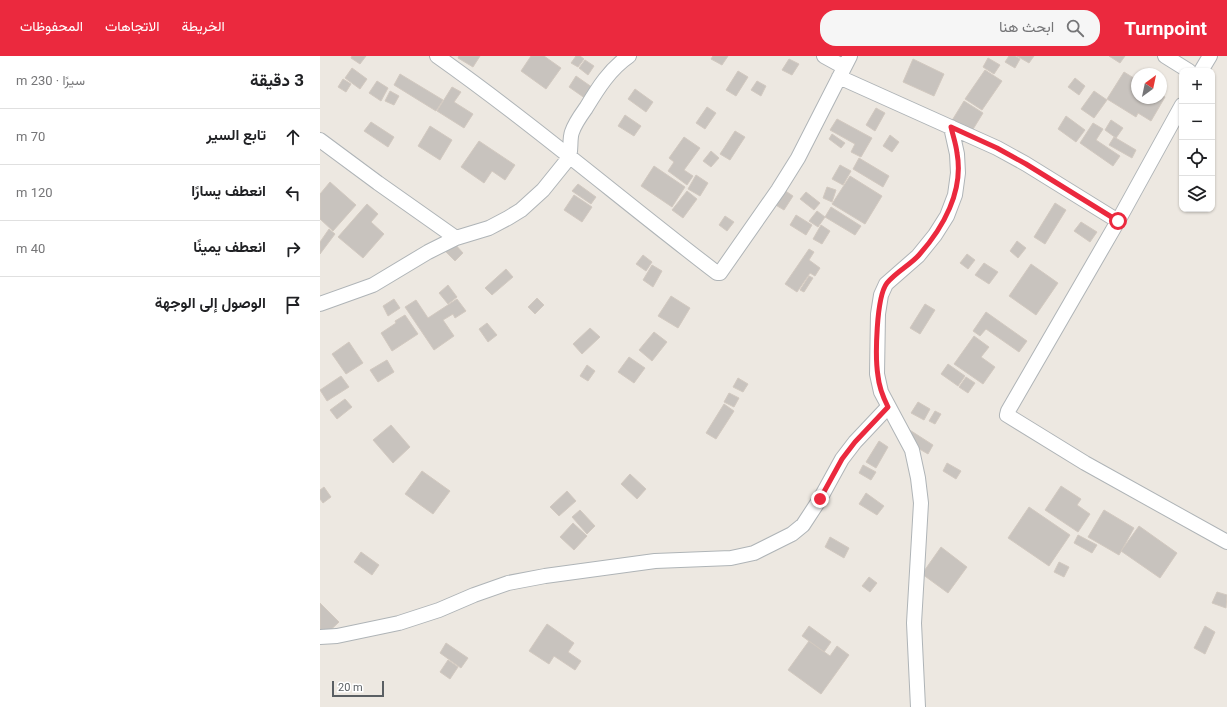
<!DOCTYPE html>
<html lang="ar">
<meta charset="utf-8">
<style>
body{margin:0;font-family:Roboto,Vazirmatn,sans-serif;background:#f6f6f6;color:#202124;direction:rtl}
.controls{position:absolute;right:12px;top:12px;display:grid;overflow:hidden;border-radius:8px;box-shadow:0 1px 3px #0004}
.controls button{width:36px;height:36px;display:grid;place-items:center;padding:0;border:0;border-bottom:1px solid #e0e0e0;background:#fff;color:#202124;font:20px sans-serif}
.compass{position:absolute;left:811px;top:12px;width:36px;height:36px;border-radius:50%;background:#fff;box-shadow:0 1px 3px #0004;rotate:33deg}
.scale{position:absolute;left:12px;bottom:10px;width:52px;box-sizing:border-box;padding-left:4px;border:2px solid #5a5f63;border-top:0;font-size:11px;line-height:14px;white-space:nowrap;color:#5a5f63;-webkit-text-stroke:3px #fff;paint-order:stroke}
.stop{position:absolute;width:12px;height:12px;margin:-9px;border:3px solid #eb293e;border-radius:50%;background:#fff}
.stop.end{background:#eb293e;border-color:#fff;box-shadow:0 1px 4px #0008}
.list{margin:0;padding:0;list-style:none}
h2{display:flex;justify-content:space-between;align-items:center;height:52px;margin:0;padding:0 16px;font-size:17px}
h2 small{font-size:13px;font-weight:400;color:#757577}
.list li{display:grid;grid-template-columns:26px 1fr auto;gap:12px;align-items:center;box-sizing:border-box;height:56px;padding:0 16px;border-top:1px solid #e0e0e0}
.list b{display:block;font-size:15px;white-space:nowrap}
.list em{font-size:13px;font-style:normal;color:#757577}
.icon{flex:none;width:22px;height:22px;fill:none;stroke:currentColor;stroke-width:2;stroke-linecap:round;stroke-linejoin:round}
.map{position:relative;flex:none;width:907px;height:651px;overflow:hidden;direction:ltr}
header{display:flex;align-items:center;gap:24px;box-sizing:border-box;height:56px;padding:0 20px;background:#eb293e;color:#fff}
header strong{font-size:19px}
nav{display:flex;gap:22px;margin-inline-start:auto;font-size:14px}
.search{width:280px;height:36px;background:#f6f6f6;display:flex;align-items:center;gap:10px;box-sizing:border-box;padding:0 14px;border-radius:16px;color:#757577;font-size:15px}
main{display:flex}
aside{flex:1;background:#fff}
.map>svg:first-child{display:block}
.building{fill:#c8c3be;stroke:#d2c9c0}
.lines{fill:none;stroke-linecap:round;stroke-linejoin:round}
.street-casing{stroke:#afb4b7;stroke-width:16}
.street{stroke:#fff;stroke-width:14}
.route{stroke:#eb293e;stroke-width:5}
</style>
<header>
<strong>Turnpoint</strong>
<div class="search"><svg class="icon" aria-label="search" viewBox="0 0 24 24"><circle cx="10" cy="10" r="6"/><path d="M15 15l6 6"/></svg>ابحث هنا</div>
<nav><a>الخريطة</a><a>الاتجاهات</a><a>المحفوظات</a></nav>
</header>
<main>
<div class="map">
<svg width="907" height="651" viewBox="0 0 907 651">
<rect width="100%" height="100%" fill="#ede8e1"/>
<path class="building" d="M32 0H46L40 8 31 2Z
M139 0H160L153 11 138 2Z
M211 0H224L241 12 226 33 201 15Z
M256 0H260L264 3 258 11 251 7Z
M393 0H408L402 9 391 3Z
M689 0H695L700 3 695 12 685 6Z
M697 0H714L709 7Z
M789 0H805L800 7Z
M668 2 680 9 674 18 663 11Z
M469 3 479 8 472 19 462 14Z
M593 3 624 18 614 40 583 26Z
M265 4 274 10 268 19 259 12Z
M32 12 47 23 40 33 25 22Z
M665 14 682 25 662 54 645 43Z
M418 15 428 21 416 40 406 34Z
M804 16 817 24V42H841V38L845 41 831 65 818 57 816 61 787 43Z
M80 18 123 44 116 55 74 29Z
M256 20 276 34 269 45 249 31Z
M755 22 765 30 759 39 748 31Z
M23 23 31 28 26 36 18 31Z
M57 25 68 32 61 45 49 37Z
M437 25 446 30 441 40 431 34Z
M132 31 141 36 134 46 153 58 144 72 117 55Z
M315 33 333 46 326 56 308 43Z
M70 35 79 40 74 49 65 45Z
M774 35 787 44 774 62 761 53Z
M644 45 663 57 647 83 628 71Z
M387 51 396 57 385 73 376 67Z
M556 52 565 57 555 75 546 69Z
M305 59 321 70 314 80 298 70Z
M746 60 765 74 756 86 738 73Z
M517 63 552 82 541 101 531 96 535 88 510 74Z
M791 64 803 72 796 82 785 74Z
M51 66 74 81 68 91 44 75Z
M773 67 783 73 776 84 800 100 793 110 760 87Z
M110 70 132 84 120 104 98 90Z
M415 75 425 81 410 104 400 98Z
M512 78 525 87 521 92 509 83Z
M570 79 579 86 572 96 563 90Z
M364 81 380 92 364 114 373 120 367 129 348 115 354 106 349 102Z
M794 81 816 94 812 102 789 89Z
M159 85 195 109 185 124 172 115 164 127 141 111Z
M391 95 399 102 391 111 383 105Z
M539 102 569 120 563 131 533 113Z
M520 109 531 115 523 129 512 123Z
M334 110 365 131 352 151 321 130Z
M376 119 388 127 380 140 368 133Z
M530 120 562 140 545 168 512 148Z
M10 126 36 149 13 175 0 163V138Z
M258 128 276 141 271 148 252 135Z
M507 131 516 134 512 146 503 142Z
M464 134 473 140 464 154 454 148Z
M367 135 377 143 363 162 352 154Z
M486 136 500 147 494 154 480 143Z
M254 139 272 151 262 166 244 154Z
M735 147 746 154 725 188 714 181Z
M47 148 58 158 51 166 64 178 43 202 18 181Z
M511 151 541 170 535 179 505 161Z
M497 155 505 161 498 171 489 165Z
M476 159 492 169 486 179 470 169Z
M405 160 414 166 407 175 399 169Z
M761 166 777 176 770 186 754 175Z
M501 169 510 175 502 188 493 183Z
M9 173 15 178 0 198V186Z
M697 185 706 192 698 202 690 195Z
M134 187 143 197 135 205 125 195Z
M489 193 494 196 489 204 500 212 495 220 490 217 477 236 465 228Z
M647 198 655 204 648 213 640 207Z
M323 199 332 206 326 215 316 208Z
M664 207 678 216 669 228 655 219Z
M711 208 738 227 716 259 689 240Z
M332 209 342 215 333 231 323 224Z
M186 213 193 221 172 239 165 232Z
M489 220 493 222 484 236 480 234Z
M128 229 137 241 128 248 119 237Z
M351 240 370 252 358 272 338 260Z
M217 242 224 249 215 258 208 251Z
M74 243 80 252 68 260 63 250Z
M137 243 146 255 135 262 133 258 123 264 134 280 114 294 85 251 96 244 108 262Z
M605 248 615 254 600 278 590 272Z
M666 256 707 285 699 296 666 273 660 280 653 275Z
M85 259 98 278 72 295 61 277 76 267 75 265Z
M167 267 177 279 168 286 159 273Z
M270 272 280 281 262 298 253 288Z
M334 276 347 286 332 305 319 294Z
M654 280 669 291 661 301 675 311 663 328 634 308Z
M29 286 43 307 26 318 12 298Z
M309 301 325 312 314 327 298 316Z
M67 304 74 316 58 326 50 314Z
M628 308 645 320 638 330 621 318Z
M267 309 275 315 268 325 260 320Z
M21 320 29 331 7 345 0 334Z
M646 321 655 327 648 337 639 331Z
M418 322 428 328 423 336 413 331Z
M409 337 419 342 414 351 404 346Z
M25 343 32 351 17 363 10 354Z
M598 346 610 353 604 364 591 357Z
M404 348 414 355 396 383 386 377Z
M615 355 621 358 615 368 609 365Z
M71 369 90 391 73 407 53 384Z
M585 371 613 389 608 398 579 381Z
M559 385 568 391 556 412 546 406Z
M627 407 641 415 636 423 623 415Z
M543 409 556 416 551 424 539 417Z
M102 415 130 435 113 458 85 438Z
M310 418 326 433 317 443 301 428Z
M741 430 761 443 757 449 770 458 758 476 725 454Z
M4 431 11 441 3 447 0 443V434Z
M247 435 256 445 239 460 230 451Z
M546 437 564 450 557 459 539 448Z
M709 451 750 479 729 510 688 482Z
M260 454 275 470 267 478 252 461Z
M784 454 814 472 799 499 768 481Z
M253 467 267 480 254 494 240 481Z
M819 470 857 497 840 522 801 495Z
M758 479 777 489 772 497 754 487Z
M510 481 529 492 524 502 505 491Z
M621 491 647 511 628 537 602 518Z
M41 496 59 509 52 519 34 506Z
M739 506 749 511 744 521 734 516Z
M549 521 557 527 550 536 542 530Z
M897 536 907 539 906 552 892 547Z
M0 547 19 566 1 583H0Z
M227 568 254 587 248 596 261 605 255 614 234 600 229 608 209 595Z
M489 570 511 586 504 596 482 580Z
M885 570 895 576 885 598 874 592Z
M489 585 510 600 517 590 529 599 501 638 468 614Z
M126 587 148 602 141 612 120 597Z
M128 604 138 611 130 623 120 616Z"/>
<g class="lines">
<g class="street-casing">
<path id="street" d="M117 0C213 68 303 145 397 217H400L458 134 478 102 530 0
M504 0 524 11
M845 0 869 15
M881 15 890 0
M519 21 677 92 706 108 798 165
M862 49 798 165 688 355 687 359 765 407 907 486
M0 84 58 127 136 182
M0 248 53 229 108 196 136 182 169 172 188 162 201 154 223 134 248 103C252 96 249 84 252 76 255 67 261 59 266 52 278 32 290 13 309 0
M0 581 17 580 79 567 119 554 154 539 188 527 225 520 335 505 411 502 434 497 472 478 483 469 500 443 522 403 535 386 568 351
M598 651 594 567 601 447 598 422 592 394 561 336 557 318 558 258 561 239 566 228 598 200 615 179 627 160 635 139 638 117 637 98 631 71"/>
</g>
<use href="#street" class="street"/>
</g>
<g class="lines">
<path class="route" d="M500 443 522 403 535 386 568 351C563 341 559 331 558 320 555 302 556 241 567 227 576 216 590 209 599 199 623 172 644 135 637 97 636 88 633 80 631 71L677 92 706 108 798 165"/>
</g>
</svg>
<div class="controls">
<button>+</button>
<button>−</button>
<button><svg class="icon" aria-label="locate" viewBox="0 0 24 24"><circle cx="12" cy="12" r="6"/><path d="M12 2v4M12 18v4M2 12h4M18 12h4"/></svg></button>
<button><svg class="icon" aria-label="layers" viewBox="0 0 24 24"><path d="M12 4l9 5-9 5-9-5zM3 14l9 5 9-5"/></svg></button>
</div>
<svg class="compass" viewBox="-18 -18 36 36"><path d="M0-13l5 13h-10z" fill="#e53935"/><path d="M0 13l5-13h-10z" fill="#757577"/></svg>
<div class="scale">20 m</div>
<div class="stop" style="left:798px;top:165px"></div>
<div class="stop end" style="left:500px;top:443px"></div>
</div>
<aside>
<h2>3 دقيقة<small>سيرًا · 230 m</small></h2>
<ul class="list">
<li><svg class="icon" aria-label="ahead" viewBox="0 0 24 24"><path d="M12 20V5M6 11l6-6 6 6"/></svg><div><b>تابع السير</b></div><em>70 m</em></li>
<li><svg class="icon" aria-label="left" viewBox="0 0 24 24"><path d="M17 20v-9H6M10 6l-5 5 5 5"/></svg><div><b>انعطف يسارًا</b></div><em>120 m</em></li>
<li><svg class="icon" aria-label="right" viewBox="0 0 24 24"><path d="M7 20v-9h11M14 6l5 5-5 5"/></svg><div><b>انعطف يمينًا</b></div><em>40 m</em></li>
<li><svg class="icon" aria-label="arrive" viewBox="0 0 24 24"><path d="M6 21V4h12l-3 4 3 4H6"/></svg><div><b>الوصول إلى الوجهة</b></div></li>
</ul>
</aside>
</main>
